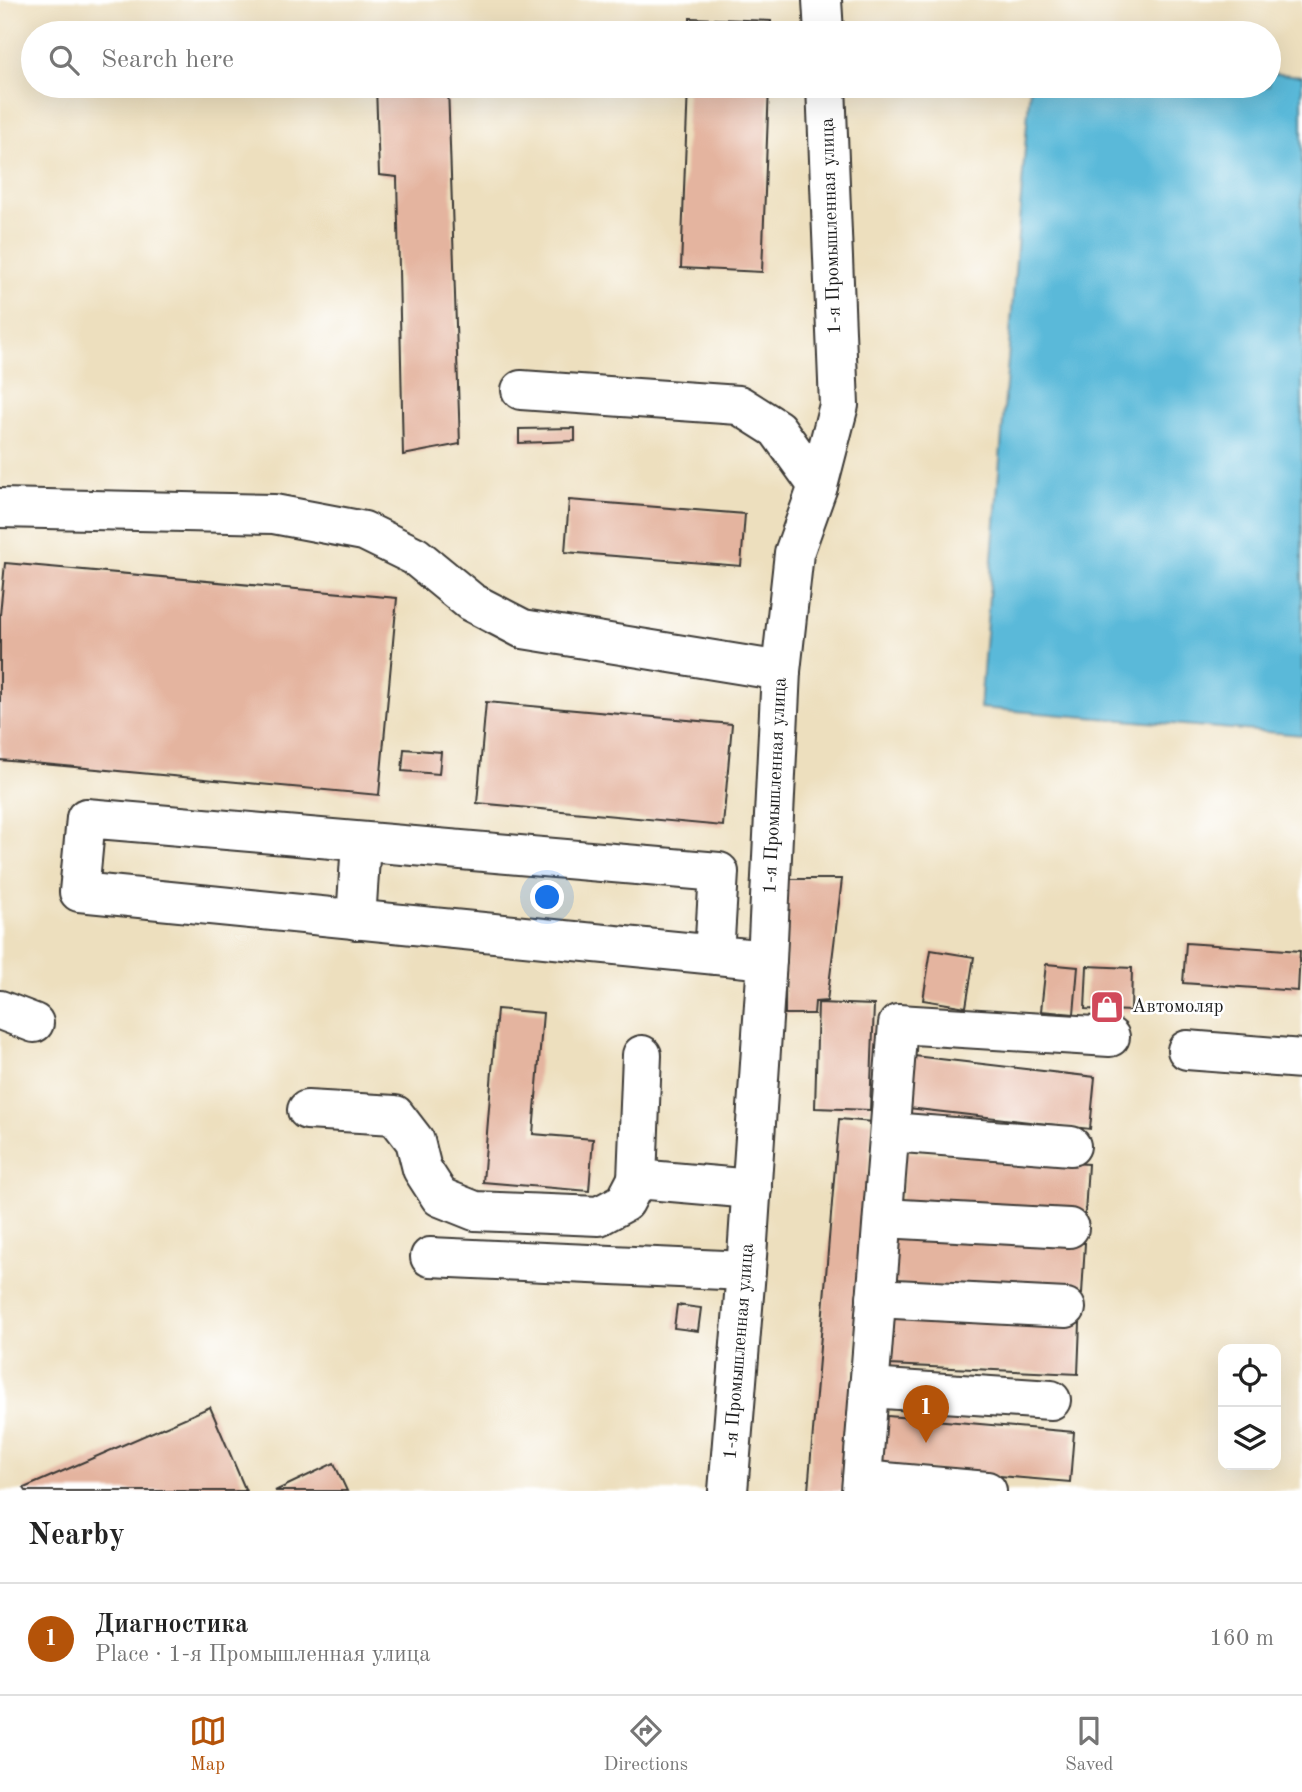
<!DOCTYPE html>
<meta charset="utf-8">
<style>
body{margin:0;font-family:"Old Standard TT",serif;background:#f2f2f2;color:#222}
.controls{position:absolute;right:21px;bottom:21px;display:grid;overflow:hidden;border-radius:14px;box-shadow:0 7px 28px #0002}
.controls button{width:63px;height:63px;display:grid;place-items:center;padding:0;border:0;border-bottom:2px solid #e0e0e0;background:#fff;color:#222;font:35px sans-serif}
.you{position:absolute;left:548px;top:898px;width:24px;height:24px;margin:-18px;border:5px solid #fff;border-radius:50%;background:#1a73e8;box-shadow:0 0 0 10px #1a73e833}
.badge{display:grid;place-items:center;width:46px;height:46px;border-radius:50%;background:#b45309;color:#fff;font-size:23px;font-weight:700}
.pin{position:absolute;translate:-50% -58px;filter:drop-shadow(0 2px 4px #0008)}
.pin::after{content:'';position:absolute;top:37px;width:24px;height:21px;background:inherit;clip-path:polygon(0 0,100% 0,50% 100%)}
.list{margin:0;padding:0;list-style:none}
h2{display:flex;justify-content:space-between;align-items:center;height:91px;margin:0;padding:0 28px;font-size:30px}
h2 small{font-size:23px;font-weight:400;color:#767676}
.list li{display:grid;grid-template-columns:46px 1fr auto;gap:21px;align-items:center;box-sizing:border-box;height:112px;padding:0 28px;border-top:2px solid #e0e0e0}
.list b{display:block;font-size:26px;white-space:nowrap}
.list p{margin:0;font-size:23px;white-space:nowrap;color:#767676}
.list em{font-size:23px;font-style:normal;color:#767676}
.icon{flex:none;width:38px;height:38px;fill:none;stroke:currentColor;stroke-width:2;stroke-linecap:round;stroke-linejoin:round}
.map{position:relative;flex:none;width:1302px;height:1491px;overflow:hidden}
.search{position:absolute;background:#fff;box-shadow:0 7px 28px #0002;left:21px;right:21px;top:21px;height:77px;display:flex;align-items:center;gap:18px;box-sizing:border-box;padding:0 24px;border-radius:38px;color:#767676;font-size:26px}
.sheet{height:203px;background:#fff}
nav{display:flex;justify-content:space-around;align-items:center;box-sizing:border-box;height:98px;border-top:2px solid #e0e0e0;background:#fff;font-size:19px;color:#767676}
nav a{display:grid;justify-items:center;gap:4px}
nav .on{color:#b45309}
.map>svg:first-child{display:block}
.water{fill:#5ab9d9;stroke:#3b6a7a;stroke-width:2}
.building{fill:#e4b49f}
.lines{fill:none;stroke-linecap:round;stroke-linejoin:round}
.minor-casing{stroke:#3b3934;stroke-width:42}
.minor{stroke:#fff;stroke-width:38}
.labels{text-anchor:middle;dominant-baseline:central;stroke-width:5;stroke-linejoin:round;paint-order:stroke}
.street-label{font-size:19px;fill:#1c1c1c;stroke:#fff}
.poi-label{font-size:19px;fill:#1c1c1c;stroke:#fff;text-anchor:start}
</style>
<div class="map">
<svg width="1302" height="1491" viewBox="0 0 1302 1491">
<rect width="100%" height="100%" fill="#fff"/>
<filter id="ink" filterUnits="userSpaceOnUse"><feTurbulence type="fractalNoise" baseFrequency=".0143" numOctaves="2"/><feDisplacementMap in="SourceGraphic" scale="14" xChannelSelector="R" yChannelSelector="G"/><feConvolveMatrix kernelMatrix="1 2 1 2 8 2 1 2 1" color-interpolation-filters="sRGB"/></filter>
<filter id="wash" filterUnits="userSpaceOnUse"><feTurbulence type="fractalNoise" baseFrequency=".00686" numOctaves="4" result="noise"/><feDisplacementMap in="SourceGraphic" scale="28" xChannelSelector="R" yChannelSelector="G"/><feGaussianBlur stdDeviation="1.57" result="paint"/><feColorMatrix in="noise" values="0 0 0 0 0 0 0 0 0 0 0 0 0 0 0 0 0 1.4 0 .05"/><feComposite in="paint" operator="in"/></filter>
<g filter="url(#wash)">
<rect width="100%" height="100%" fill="#eddfbe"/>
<path class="water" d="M1269 73 1302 76V735L980 708 1030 86H1269Z"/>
<g id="blocks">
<path class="building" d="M690 18 771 21V33H690Z
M376 86H448L460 444 403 455 397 177 379 175Z
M688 86H769L762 272 681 268Z
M575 428V441L519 443V429Z
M569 500 745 514 741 566 565 552Z
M5 563 397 598 379 795 0 760V615Z
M486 702 732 724 723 826 477 803Z
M404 749 441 752 439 774 402 771Z
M786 879H842L827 1001 815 1002 814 1014H785Z
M1186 943 1300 951 1298 991 1183 983Z
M931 950 974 957 966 1007 923 1000Z
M1046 964 1078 967 1074 1014 1041 1011Z
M1087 966 1132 968 1131 1011 1085 1009Z
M818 1003 874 1005 870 1110 815 1108Z
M497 1009 543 1013 533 1134 593 1139 589 1191 483 1182Z
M914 1056 1095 1077 1090 1129 909 1108Z
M839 1119 872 1122 842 1491H808Z
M905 1152 1088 1164 1085 1215 901 1203Z
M892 1233 1085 1243 1082 1294 890 1284Z
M677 1305 701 1308 698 1331 674 1328Z
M891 1314 1080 1323 1078 1374 889 1365Z
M210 1407 246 1491H26L24 1488Z
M876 1415 1074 1432 1070 1482 872 1465Z
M334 1463 347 1491H275Z"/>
</g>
</g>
<g filter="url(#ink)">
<use href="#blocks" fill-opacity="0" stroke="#3b3934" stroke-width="2"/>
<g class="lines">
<g class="minor-casing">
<g id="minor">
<path d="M822 0 824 33"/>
<path d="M521 390 739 405 777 429 818 486"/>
<path d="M0 508 274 514 364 531 415 556 471 602 523 629 781 671"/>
<path d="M356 920 361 842"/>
<path d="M714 955 719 872 86 818 79 892 767 960"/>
<path d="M0 1010 34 1023"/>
<path d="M1187 1050 1302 1059"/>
<path d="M307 1110 395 1115 415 1141 422 1169 440 1197 475 1211 599 1216 625 1202 637 1179 752 1189"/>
<path d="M890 1132 1071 1146"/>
<path d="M637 1179 642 1055"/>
<path d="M883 1218 1069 1228"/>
<path d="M430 1257 746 1271"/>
<path d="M876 1298 1066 1308"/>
<path d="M869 1388 1051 1400"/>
<path d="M862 1480 987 1491"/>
<path id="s1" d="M728 1491 746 1271 767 960 781 671 794 553 818 486 839 405 826 86"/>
<path d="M861 1491 898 1024 1110 1037"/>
</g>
</g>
<use href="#minor" class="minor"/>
</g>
</g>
<defs>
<g id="shop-square" transform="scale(1.75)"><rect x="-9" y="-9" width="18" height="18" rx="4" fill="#d1495b" stroke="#fff"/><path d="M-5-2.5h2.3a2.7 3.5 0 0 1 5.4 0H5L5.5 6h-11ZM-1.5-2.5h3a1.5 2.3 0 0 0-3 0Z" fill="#fff"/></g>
</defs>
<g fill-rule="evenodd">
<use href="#shop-square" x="1107" y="1007"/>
</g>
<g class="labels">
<g class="street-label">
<text transform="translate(832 226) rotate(-92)">1-я Промышленная улица</text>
<text stroke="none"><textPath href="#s1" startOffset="707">1-я Промышленная улица</textPath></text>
<text stroke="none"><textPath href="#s1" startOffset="140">1-я Промышленная улица</textPath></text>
</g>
<g class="poi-label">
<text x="1132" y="1007">Автомоляр</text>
</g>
</g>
</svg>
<div class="controls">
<button><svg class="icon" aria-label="locate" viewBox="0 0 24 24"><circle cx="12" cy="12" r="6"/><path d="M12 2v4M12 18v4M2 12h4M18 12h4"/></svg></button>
<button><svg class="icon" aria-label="layers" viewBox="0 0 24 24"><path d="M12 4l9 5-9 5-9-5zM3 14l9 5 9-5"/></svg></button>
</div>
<div class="you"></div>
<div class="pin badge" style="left:926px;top:1443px">1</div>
<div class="search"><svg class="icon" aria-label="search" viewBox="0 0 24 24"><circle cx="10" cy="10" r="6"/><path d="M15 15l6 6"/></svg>Search here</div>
</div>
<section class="sheet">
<h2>Nearby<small></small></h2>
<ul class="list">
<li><span class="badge">1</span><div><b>Диагностика</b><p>Place · 1-я Промышленная улица</p></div><em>160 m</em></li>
</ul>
</section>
<nav>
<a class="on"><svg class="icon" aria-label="map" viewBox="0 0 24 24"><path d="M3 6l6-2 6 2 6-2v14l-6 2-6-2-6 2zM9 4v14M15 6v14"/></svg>Map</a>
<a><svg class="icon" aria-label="directions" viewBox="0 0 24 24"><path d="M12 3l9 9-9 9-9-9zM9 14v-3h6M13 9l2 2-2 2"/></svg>Directions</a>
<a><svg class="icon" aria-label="saved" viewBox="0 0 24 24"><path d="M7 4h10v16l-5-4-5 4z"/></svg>Saved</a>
</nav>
